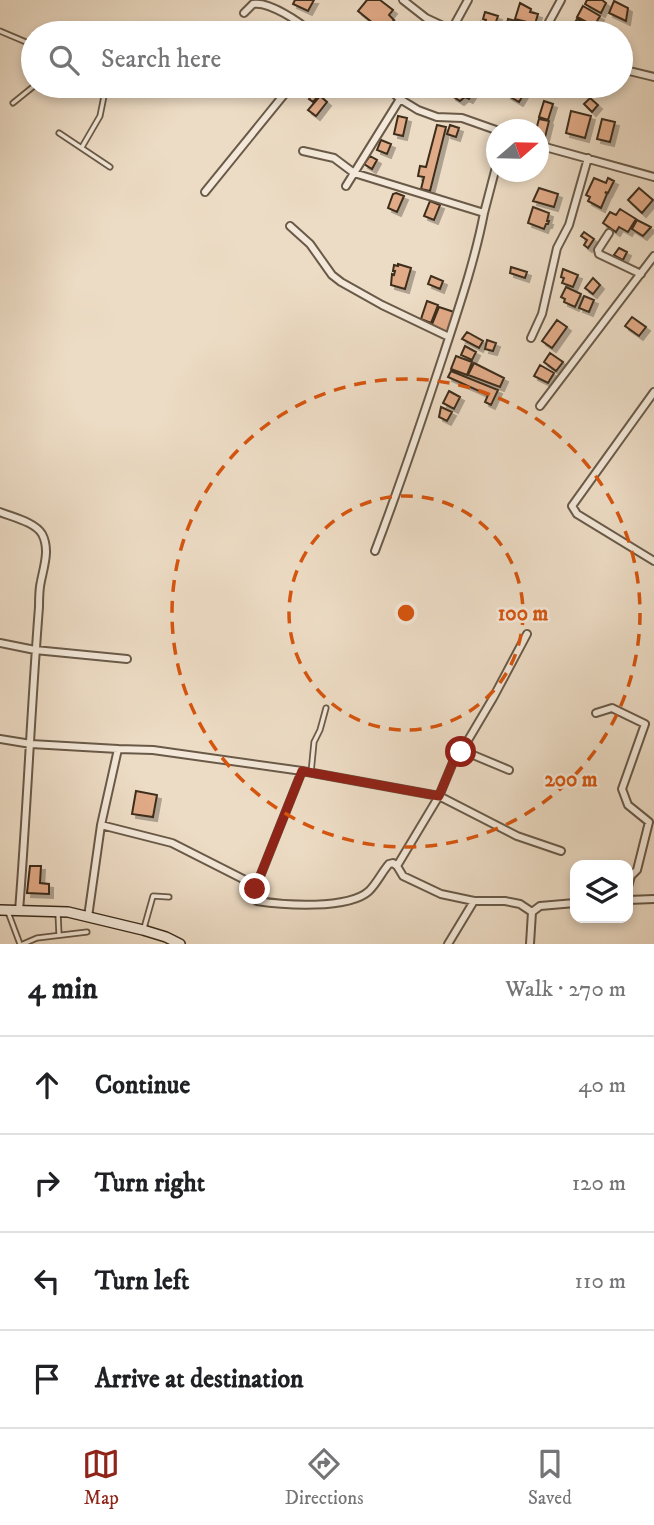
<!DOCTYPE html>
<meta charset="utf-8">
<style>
body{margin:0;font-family:"IM FELL DW Pica",serif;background:#f2f2f2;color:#202124}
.controls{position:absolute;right:21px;bottom:21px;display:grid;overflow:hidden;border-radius:14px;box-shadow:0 4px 10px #0003}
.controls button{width:63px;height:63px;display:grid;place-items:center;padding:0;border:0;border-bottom:2px solid #e0e0e0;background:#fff;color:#202124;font:35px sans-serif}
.compass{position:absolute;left:486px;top:119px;width:63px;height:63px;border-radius:50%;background:#fff;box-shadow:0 4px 10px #0003;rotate:70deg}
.stop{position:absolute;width:21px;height:21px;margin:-16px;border:5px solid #8f2418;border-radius:50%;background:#fff}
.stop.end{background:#8f2418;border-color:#fff;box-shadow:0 2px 7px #0008}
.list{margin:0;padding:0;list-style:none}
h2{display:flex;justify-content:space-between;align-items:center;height:91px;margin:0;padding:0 28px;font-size:30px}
h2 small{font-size:23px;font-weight:400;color:#757577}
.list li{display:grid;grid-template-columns:46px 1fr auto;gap:21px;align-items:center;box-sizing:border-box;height:98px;padding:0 28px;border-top:2px solid #e0e0e0}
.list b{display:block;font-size:26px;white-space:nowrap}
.list em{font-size:23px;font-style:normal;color:#757577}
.icon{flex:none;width:38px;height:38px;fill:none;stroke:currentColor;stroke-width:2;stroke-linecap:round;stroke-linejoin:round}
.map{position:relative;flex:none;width:654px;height:944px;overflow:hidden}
.search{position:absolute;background:#fff;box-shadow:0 4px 10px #0003;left:21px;right:21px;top:21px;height:77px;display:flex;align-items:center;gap:18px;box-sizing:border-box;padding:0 24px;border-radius:38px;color:#757577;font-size:26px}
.sheet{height:483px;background:#fff}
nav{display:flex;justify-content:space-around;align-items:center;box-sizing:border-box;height:98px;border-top:2px solid #e0e0e0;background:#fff;font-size:19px;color:#757577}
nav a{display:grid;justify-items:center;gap:4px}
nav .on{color:#8f2418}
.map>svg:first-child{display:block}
.building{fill:#e2ab88;stroke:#3d2e1e;stroke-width:2;filter:url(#shadow)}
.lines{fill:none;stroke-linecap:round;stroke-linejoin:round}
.lane-casing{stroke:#695a48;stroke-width:7}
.street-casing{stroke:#695a48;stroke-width:10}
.secondary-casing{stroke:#3d2e1e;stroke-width:12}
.lane{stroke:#f3e8d9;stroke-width:3.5}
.street{stroke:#f3e8d9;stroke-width:6}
.secondary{stroke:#f3e8d9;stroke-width:9}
.route{stroke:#8f2418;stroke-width:9}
.ring{fill:none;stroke:#d7550e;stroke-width:3.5;stroke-dasharray:12 9}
.centre{fill:#d7550e;stroke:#f3e8d9;stroke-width:3.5}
.ring-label{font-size:21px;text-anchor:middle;font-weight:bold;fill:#d7550e;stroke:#f3e8d9;stroke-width:5;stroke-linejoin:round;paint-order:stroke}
</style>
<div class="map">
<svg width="654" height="944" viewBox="0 0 654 944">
<defs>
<filter id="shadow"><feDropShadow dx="4" dy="4" stdDeviation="0" flood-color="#0004"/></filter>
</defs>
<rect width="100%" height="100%" fill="#eddcc5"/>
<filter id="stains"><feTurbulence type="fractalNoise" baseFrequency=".00286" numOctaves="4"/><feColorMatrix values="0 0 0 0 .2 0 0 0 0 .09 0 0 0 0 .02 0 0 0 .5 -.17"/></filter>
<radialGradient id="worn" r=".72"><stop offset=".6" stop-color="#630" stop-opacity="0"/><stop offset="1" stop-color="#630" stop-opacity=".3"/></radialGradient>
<path class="building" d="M295 0H314L308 11 293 4Z
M367 0H380L393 10 389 15 394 20 384 32 358 11Z
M587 0H602L606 3 601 13 585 4Z
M614 1 628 8 626 21 609 13Z
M520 3 531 9 530 12 538 14 535 24 515 19Z
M583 6 600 16 594 26 577 17Z
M485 12 498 16 492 33 479 29 481 22 485 24 486 20 483 19Z
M508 19 520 22 518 33H505Z
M577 19 592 28 589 33H578L571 30Z
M523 22 536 26 535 33H520Z
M454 86H477L469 99 465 97 460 101 452 96 455 92 451 90Z
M513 86H523L527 89 519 102 507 95Z
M310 87 320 94 313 102 309 99 312 95 307 91Z
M320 96 327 102 316 116 308 110Z
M590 98 598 105 592 112 584 104Z
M544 101 553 104 548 120 539 117Z
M571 111 591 116 585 138 566 133Z
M398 116 407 118 403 136 394 134Z
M539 119 549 121 544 141 538 140V130H536Z
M602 119 615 122 610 142 597 139Z
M437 125 446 127 430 191 421 189 424 177 418 176 420 166 426 167Z
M450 125 459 128 456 137 447 134Z
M381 140 391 144 387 154 377 150Z
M370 156 377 160 372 169 364 164Z
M594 178 606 183 608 178 614 181 608 193 605 192 607 194 601 208 588 201 590 197 586 195Z
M539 188 558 194 554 207 533 201Z
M639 188 653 200 642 213 628 200Z
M396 193 404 196 397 212 388 208 393 194Z
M430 201 440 205 434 220 424 216Z
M533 207 549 213 547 221H549L548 224H546L544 229 528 223Z
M620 209 636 219 628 232 619 227 616 232 603 223 610 212 616 215Z
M637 220 651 227 643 236 632 229Z
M584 232 594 239 588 248 584 245 587 240 581 236Z
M619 248 627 252 623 260 614 255Z
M398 264 411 268 405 289 391 285 392 274 394 275 395 271H393L394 265 398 266Z
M511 267 527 272 525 278 510 273Z
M563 269 578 275 573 287 562 283 564 278 561 277Z
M431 276 443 281 440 289 428 284Z
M593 278 600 285 593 294 585 288Z
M566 287 581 294 575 307 564 302 565 299 561 297Z
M584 296 594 300 589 312 579 308Z
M427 301 438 305 431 323 421 319Z
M439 307 454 312 447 333 431 327Z
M632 317 646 327 639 336 625 326Z
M557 320 567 327 552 348 542 341Z
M467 332 483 341 479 348 462 339Z
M487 340 496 343 493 351 485 349Z
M465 346 476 352 472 360 461 355Z
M550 353 563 362 556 371 544 362Z
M456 356 472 362 467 375 451 369Z
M474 363 504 378 500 387 468 375Z
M540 365 554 373 548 383 534 376Z
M451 371 498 390 491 405 485 402 488 395 448 377Z
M449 391 460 397 454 409 443 403Z
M441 407 452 412 447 421 439 417Z
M136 791 157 795 153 817 132 814Z
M30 866H41L40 883 49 884V894L27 893Z"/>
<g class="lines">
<g class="lane-casing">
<path id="lane" d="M0 31 33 45
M13 103 34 86
M59 133 110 167
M82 147 100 116 106 86
M311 773 314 742 320 730 326 708
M8 912 20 944
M58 913 59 935
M144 928 153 896 169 897
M23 944 37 938 87 932"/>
</g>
<g class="street-casing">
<path id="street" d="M403 0 426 18 458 33
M244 13 253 4C269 1 300 22 312 33
M451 31 468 0
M543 33 561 0
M621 69 654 77
M386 86 400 99 418 110 437 117 462 118 496 130
M538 145 654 177
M303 151 334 158 354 173 484 213 496 167
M346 186 400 99
M205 192 291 86
M290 226 310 244 332 275 341 282 382 305 449 337
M609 233 598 250 599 254 641 274
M531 338 542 314 557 248 569 225 588 158
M654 392 572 506 577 514 654 561
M540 406 654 256
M0 512C12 517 35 522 42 534 50 549 44 566 41 581 39 589 39 599 39 607 31 708 27 810 19 911
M375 551C400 485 422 420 444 353 459 307 475 260 484 213
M0 643 35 650 127 659
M596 713 612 708 645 724 622 789 628 805 649 822 637 870 631 876 628 887
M0 739 31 744 118 749
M461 752H466L509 770
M302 771 255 889 254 897 257 901C283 905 348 910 369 891 377 883 382 872 389 864L393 863 397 866 403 876 441 894 474 901H505L520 904 532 912
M101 825 172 843 247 881 259 880
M397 866 439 796 456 755 461 752 493 698 527 634
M628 900 654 899
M88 917 101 825 118 749 153 750 302 771 439 796 517 836 561 851
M448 944 474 901
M530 944 532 912 540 906 575 903"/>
</g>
<g class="secondary-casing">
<path id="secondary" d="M0 910 68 912 143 930 166 937 180 944"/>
</g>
<use href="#lane" class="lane"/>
<use href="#street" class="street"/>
<use href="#secondary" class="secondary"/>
</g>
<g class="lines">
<path class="route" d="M255 889 302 771 439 796 456 755 461 752"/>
</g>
<g class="ring">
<circle cx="406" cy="613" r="117"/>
<circle cx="406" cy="613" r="234"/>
</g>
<circle cx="406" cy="613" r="10" class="centre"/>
<g class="ring-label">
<text x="523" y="620">100 m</text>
<text x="571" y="786">200 m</text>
</g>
<rect width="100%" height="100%" filter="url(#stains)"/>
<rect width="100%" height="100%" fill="url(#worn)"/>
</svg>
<div class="controls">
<button><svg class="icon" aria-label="layers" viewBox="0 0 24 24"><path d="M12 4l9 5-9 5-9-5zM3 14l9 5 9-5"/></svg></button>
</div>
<svg class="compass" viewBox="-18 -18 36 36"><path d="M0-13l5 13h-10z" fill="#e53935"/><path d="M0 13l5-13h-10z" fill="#757577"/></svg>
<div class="stop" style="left:461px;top:752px"></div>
<div class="stop end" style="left:255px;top:889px"></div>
<div class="search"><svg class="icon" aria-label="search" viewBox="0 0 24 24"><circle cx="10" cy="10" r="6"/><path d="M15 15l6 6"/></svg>Search here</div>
</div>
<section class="sheet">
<h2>4 min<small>Walk · 270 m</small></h2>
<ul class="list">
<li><svg class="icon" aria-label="ahead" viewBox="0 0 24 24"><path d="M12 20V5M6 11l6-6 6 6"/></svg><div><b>Continue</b></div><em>40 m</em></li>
<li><svg class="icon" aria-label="right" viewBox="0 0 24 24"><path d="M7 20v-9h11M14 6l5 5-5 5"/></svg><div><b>Turn right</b></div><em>120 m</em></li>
<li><svg class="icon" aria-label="left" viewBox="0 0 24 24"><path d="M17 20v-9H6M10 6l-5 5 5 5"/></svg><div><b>Turn left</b></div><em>110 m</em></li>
<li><svg class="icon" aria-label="arrive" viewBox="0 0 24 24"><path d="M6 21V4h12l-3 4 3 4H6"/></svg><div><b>Arrive at destination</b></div></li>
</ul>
</section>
<nav>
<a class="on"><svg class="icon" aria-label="map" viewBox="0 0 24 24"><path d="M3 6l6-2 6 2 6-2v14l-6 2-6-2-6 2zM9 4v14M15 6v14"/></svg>Map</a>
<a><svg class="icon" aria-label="directions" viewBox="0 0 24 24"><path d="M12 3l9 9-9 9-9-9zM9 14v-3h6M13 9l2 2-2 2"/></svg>Directions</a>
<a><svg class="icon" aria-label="saved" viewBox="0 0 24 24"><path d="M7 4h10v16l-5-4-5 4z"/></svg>Saved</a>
</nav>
